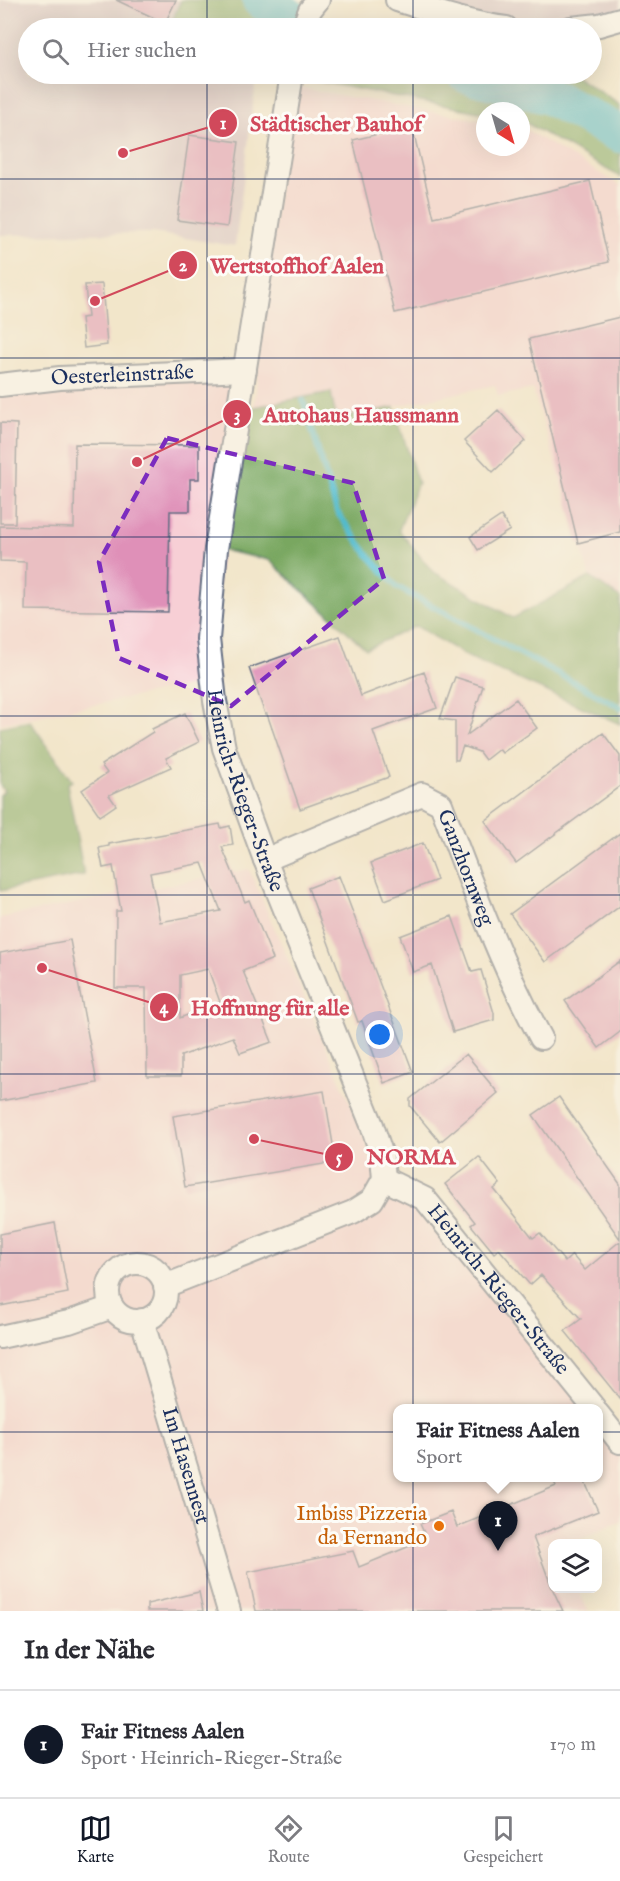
<!DOCTYPE html>
<html lang="de">
<meta charset="utf-8">
<style>
body{margin:0;font-family:"IM FELL English",serif;background:#f2f2f3;color:#2b2b33}
.controls{position:absolute;right:18px;bottom:18px;display:grid;overflow:hidden;border-radius:12px;box-shadow:0 6px 24px #0002}
.controls button{width:54px;height:54px;display:grid;place-items:center;padding:0;border:0;border-bottom:2px solid #e1e1e2;background:#fff;color:#2b2b33;font:30px sans-serif}
.compass{position:absolute;left:476px;top:102px;width:54px;height:54px;border-radius:50%;background:#fff;box-shadow:0 6px 24px #0002;rotate:143deg}
.you{position:absolute;left:380px;top:1035px;width:21px;height:21px;margin:-15px;border:4px solid #fff;border-radius:50%;background:#1a73e8;box-shadow:0 0 0 9px #1a73e833}
.badge{display:grid;place-items:center;width:39px;height:39px;border-radius:50%;background:#111827;color:#fff;font-size:20px;font-weight:700}
.pin{position:absolute;translate:-50% -50px;filter:drop-shadow(0 2px 3px #0008)}
.pin::after{content:'';position:absolute;top:32px;width:21px;height:18px;background:inherit;clip-path:polygon(0 0,100% 0,50% 100%)}
.popup{position:absolute;left:393px;top:1404px;width:210px;height:78px;box-sizing:border-box;display:grid;place-content:center;border-radius:12px;background:#fff;filter:drop-shadow(0 2px 4px #0005);font-size:20px;white-space:nowrap;color:#7c7c81}
.popup b{font-size:22px;color:#2b2b33}
.popup::after{content:'';position:absolute;left:50%;top:100%;margin-left:-12px;border:12px solid transparent;border-top-color:#fff}
.list{margin:0;padding:0;list-style:none}
h2{display:flex;justify-content:space-between;align-items:center;height:78px;margin:0;padding:0 24px;font-size:26px}
h2 small{font-size:20px;font-weight:400;color:#7c7c81}
.list li{display:grid;grid-template-columns:39px 1fr auto;gap:18px;align-items:center;box-sizing:border-box;height:108px;padding:0 24px;border-top:2px solid #e1e1e2}
.list b{display:block;font-size:22px;white-space:nowrap}
.list p{margin:0;font-size:20px;white-space:nowrap;color:#7c7c81}
.list em{font-size:20px;font-style:normal;color:#7c7c81}
.icon{flex:none;width:33px;height:33px;fill:none;stroke:currentColor;stroke-width:2;stroke-linecap:round;stroke-linejoin:round}
.map{position:relative;flex:none;width:620px;height:1611px;overflow:hidden}
.search{position:absolute;background:#fff;box-shadow:0 6px 24px #0002;left:18px;right:18px;top:18px;height:66px;display:flex;align-items:center;gap:15px;box-sizing:border-box;padding:0 21px;border-radius:33px;color:#7c7c81;font-size:22px}
.sheet{height:186px;background:#fff}
nav{display:flex;justify-content:space-around;align-items:center;box-sizing:border-box;height:84px;border-top:2px solid #e1e1e2;background:#fff;font-size:16px;color:#7c7c81}
nav a{display:grid;justify-items:center;gap:3px}
nav .on{color:#111827}
.map>svg:first-child{display:block}
.built{fill:#f7cfd5}
.industrial{fill:#d2bdc8}
.forest{fill:#79a761;stroke:#4a6b60;stroke-width:1.5}
.lines{fill:none;stroke-linecap:round;stroke-linejoin:round}
.stream{stroke:#50bacc;stroke-width:6}
.river{stroke:#50bacc;stroke-width:38}
.building{fill:#df90b8;fill-rule:evenodd}
.minor-casing{stroke:#666f84;stroke-width:26}
.minor{stroke:#fff;stroke-width:22}
.marked{fill:none;stroke:#7b2cbf;stroke-width:4.5;stroke-dasharray:12 8;stroke-linejoin:round}
.grid{fill:none;stroke:#1b2f5e;stroke-width:1.5;stroke-opacity:0.55}
.food-dot{fill:#e8710a;stroke:#fdfcf7;stroke-width:2}
.labels{text-anchor:middle;dominant-baseline:central;stroke-width:6;stroke-linejoin:round;paint-order:stroke}
.street-label{font-size:21px;fill:#1b2f5e;stroke:#fdfcf7}
.food-label{font-size:21px;fill:#c56008;stroke:#fdfcf7;text-anchor:end}
.leader{fill:none;stroke:#d1495b;stroke-width:2}
.callout-dot{fill:#d1495b;stroke:#fdfcf7;stroke-width:2}
.mark-label{font-size:18px;text-anchor:middle;font-weight:bold;fill:#fff}
.callout-label{font-size:22px;text-anchor:middle;font-weight:bold;fill:#d1495b;stroke:#fdfcf7;stroke-width:6;stroke-linejoin:round;paint-order:stroke}
</style>
<div class="map">
<svg width="620" height="1611" viewBox="0 0 620 1611">
<rect width="100%" height="100%" fill="#fdfcf7"/>
<filter id="ink" filterUnits="userSpaceOnUse"><feTurbulence type="fractalNoise" baseFrequency=".0167" numOctaves="2"/><feDisplacementMap in="SourceGraphic" scale="12" xChannelSelector="R" yChannelSelector="G"/><feConvolveMatrix kernelMatrix="1 2 1 2 8 2 1 2 1" color-interpolation-filters="sRGB"/></filter>
<filter id="wash" filterUnits="userSpaceOnUse"><feTurbulence type="fractalNoise" baseFrequency=".008" numOctaves="4" result="noise"/><feDisplacementMap in="SourceGraphic" scale="24" xChannelSelector="R" yChannelSelector="G"/><feGaussianBlur stdDeviation="1.35" result="paint"/><feColorMatrix in="noise" values="0 0 0 0 0 0 0 0 0 0 0 0 0 0 0 0 0 1.4 0 .05"/><feComposite in="paint" operator="in"/></filter>
<g filter="url(#wash)">
<rect width="100%" height="100%" fill="#f2e6cb"/>
<path class="built" d="M290 86 485 121V147H521V127L620 185V598L590 577 533 389 498 396 495 385 336 419 331 392 254 407Z
M241 374 207 682 0 724V389Z
M249 869 362 1131 375 1175 423 1199 590 1408H398V1478H598L599 1419 620 1446V1521L572 1543 552 1544V1588L578 1589 588 1611H0V918Z"/>
<path class="industrial" d="M0 0H181L174 19 197 28H28V74H257L235 246 153 233 0 235Z
M411 0H620V19L571 28H506Z"/>
<path class="forest" d="M181 0H285L271 28H197L173 19Z
M316 74H573L620 105V177L521 120V111H485V113L314 81Z
M331 392 336 419 394 407 418 483 399 530 432 571 513 618 590 577 620 598V724L468 657 416 626 366 649 269 560 216 549 254 407Z
M30 721 72 781 67 784 84 875 0 891V795L4 791 0 785V727Z"/>
<g class="lines">
<path class="stream" d="M303 400 337 512 369 556 397 587 620 707"/>
<path class="river" d="M261 0 308 28
M466 74 549 96 620 134"/>
</g>
<g id="blocks">
<path class="building" d="M116 0H176L165 23Z
M412 126 434 218 590 181 609 262 395 313 353 140Z
M189 135 239 142 227 227 177 220Z
M102 284 107 345 84 348 81 318 88 317 85 285Z
M620 317V532L578 543 529 339Z
M498 410 526 441 493 472 464 441Z
M0 423 17 424 15 523H0Z
M75 444 199 445V479H190V511H170L168 612 25 610 26 562 0 561V526L74 528Z
M501 516 510 530 478 550 470 537Z
M340 636 361 696 424 672 437 708 373 731 389 777 300 809 267 714H265L249 668Z
M455 677 483 686 467 735 516 699 537 728 502 753 499 749 485 760 479 752 463 746 458 760H455V721L440 719Z
M185 713 199 742 166 758 171 767 109 795 116 805 100 816 82 790 107 773 101 765 153 732 152 729Z
M603 733 620 756V786L516 863 485 821Z
M220 824 221 828 230 826 233 845 222 847 245 902 249 900 273 959 243 971 272 1042 240 1053 233 1037 181 1056V1076H147L146 988H115L116 911H121L113 866 103 868 99 848 109 846V844ZM202 863 221 911 160 922 150 873ZM208 969 220 1002 180 1018V975Z
M620 833V906L545 962 510 914Z
M423 843 437 880 385 900 371 863Z
M339 876 413 1072 384 1083 362 1021 358 1022 308 888Z
M452 916 472 972 481 970 494 1013V1020L453 1032 432 965 413 972 400 936Z
M70 940 97 1083 0 1101V953Z
M620 961V1032L599 1048 565 1001Z
M466 1054 498 1093 440 1142 410 1106V1099Z
M324 1091 336 1162 185 1187 173 1116Z
M559 1097 620 1184V1239L533 1115Z
M479 1157 500 1184 494 1189 533 1238 540 1233 565 1262 572 1255 585 1270 620 1241V1399L565 1331 581 1319 541 1275 530 1285 499 1249 494 1253 471 1225 475 1222 445 1184Z
M55 1223 68 1293 0 1306V1234Z
M552 1478H583L598 1511 533 1537 552 1588 563 1611H256L248 1572 353 1551 359 1567 427 1539 420 1524 451 1512 457 1527 556 1486Z
M199 1592 203 1611H147V1604Z"/>
</g>
</g>
<g filter="url(#ink)">
<use href="#blocks" fill-opacity="0" stroke="#666f84" stroke-width="1.5"/>
<g class="lines">
<g class="minor-casing">
<g id="minor">
<path d="M397 0C433 11 469 23 506 28"/>
<path d="M303 28 310 10 318 0"/>
<path d="M571 28 599 25 620 19"/>
<path id="s1" d="M292 74 216 549 208 639 215 701 224 748 265 860 372 1125 382 1156 384 1179"/>
<path id="s2" d="M0 385 60 378 245 370"/>
<path id="s3" d="M265 860 422 794 441 804C471 883 500 963 541 1038"/>
<path id="s4" d="M384 1179 425 1199 594 1408"/>
<circle cx="137" cy="1292" r="29"/>
<path d="M165 1286 353 1212 372 1200 384 1179"/>
<path id="s5" d="M142 1320 229 1611"/>
<path d="M0 1337 69 1322 112 1307"/>
<path d="M598 1414 620 1442"/>
</g>
</g>
<use href="#minor" class="minor"/>
</g>
</g>
<path d="M0 0H620V1611H0ZM167 438 353 483 384 579 231 706 119 658 99 562Z" fill="#f2e6cb" fill-opacity=".55" fill-rule="evenodd"/>
<path class="marked" d="M167 438 353 483 384 579 231 706 119 658 99 562Z"/>
<path class="grid" d="M207 0V28M413 0V28M207 74V1611M413 74V1611M0 179H620M0 358H620M0 537H620M0 716H620M0 895H620M0 1074H620M0 1253H620M0 1432H620"/>
<circle class="food-dot" cx="439" cy="1526" r="6"/>
<g class="labels">
<g class="street-label">
<text stroke="none"><textPath href="#s2" startOffset="123">Oesterleinstraße</textPath></text>
<text stroke="none"><textPath href="#s1" startOffset="728">Heinrich-Rieger-Straße</textPath></text>
<text stroke="none"><textPath href="#s3" startOffset="260">Ganzhornweg</textPath></text>
<text stroke="none"><textPath href="#s4" startOffset="162">Heinrich-Rieger-Straße</textPath></text>
<text stroke="none"><textPath href="#s5" startOffset="152">Im Hasennest</textPath></text>
</g>
<g class="food-label">
<text x="427" y="1514">Imbiss Pizzeria<tspan x="427" dy="24">da Fernando</tspan></text>
</g>
</g>
<path class="leader" d="M123 153L223 123M95 301L183 265M137 462L237 414M42 968L164 1007M254 1139L339 1157"/>
<g class="callout-dot">
<circle cx="123" cy="153" r="6"/>
<circle cx="95" cy="301" r="6"/>
<circle cx="137" cy="462" r="6"/>
<circle cx="42" cy="968" r="6"/>
<circle cx="254" cy="1139" r="6"/>
<circle cx="223" cy="123" r="15"/>
<circle cx="183" cy="265" r="15"/>
<circle cx="237" cy="414" r="15"/>
<circle cx="164" cy="1007" r="15"/>
<circle cx="339" cy="1157" r="15"/>
</g>
<g class="mark-label">
<text x="223" y="129">1</text>
<text x="183" y="271">2</text>
<text x="237" y="421">3</text>
<text x="164" y="1013">4</text>
<text x="339" y="1163">5</text>
</g>
<g class="callout-label">
<text x="336" y="131">Städtischer Bauhof</text>
<text x="297" y="273">Wertstoffhof Aalen</text>
<text x="361" y="422">Autohaus Haussmann</text>
<text x="270" y="1015">Hoffnung für alle</text>
<text x="411" y="1164">NORMA</text>
</g>
</svg>
<div class="controls">
<button><svg class="icon" aria-label="layers" viewBox="0 0 24 24"><path d="M12 4l9 5-9 5-9-5zM3 14l9 5 9-5"/></svg></button>
</div>
<svg class="compass" viewBox="-18 -18 36 36"><path d="M0-13l5 13h-10z" fill="#e53935"/><path d="M0 13l5-13h-10z" fill="#7c7c81"/></svg>
<div class="you"></div>
<div class="pin badge" style="left:498px;top:1551px">1</div>
<div class="popup"><b>Fair Fitness Aalen</b>Sport</div>
<div class="search"><svg class="icon" aria-label="search" viewBox="0 0 24 24"><circle cx="10" cy="10" r="6"/><path d="M15 15l6 6"/></svg>Hier suchen</div>
</div>
<section class="sheet">
<h2>In der Nähe<small></small></h2>
<ul class="list">
<li><span class="badge">1</span><div><b>Fair Fitness Aalen</b><p>Sport · Heinrich-Rieger-Straße</p></div><em>170 m</em></li>
</ul>
</section>
<nav>
<a class="on"><svg class="icon" aria-label="map" viewBox="0 0 24 24"><path d="M3 6l6-2 6 2 6-2v14l-6 2-6-2-6 2zM9 4v14M15 6v14"/></svg>Karte</a>
<a><svg class="icon" aria-label="directions" viewBox="0 0 24 24"><path d="M12 3l9 9-9 9-9-9zM9 14v-3h6M13 9l2 2-2 2"/></svg>Route</a>
<a><svg class="icon" aria-label="saved" viewBox="0 0 24 24"><path d="M7 4h10v16l-5-4-5 4z"/></svg>Gespeichert</a>
</nav>
